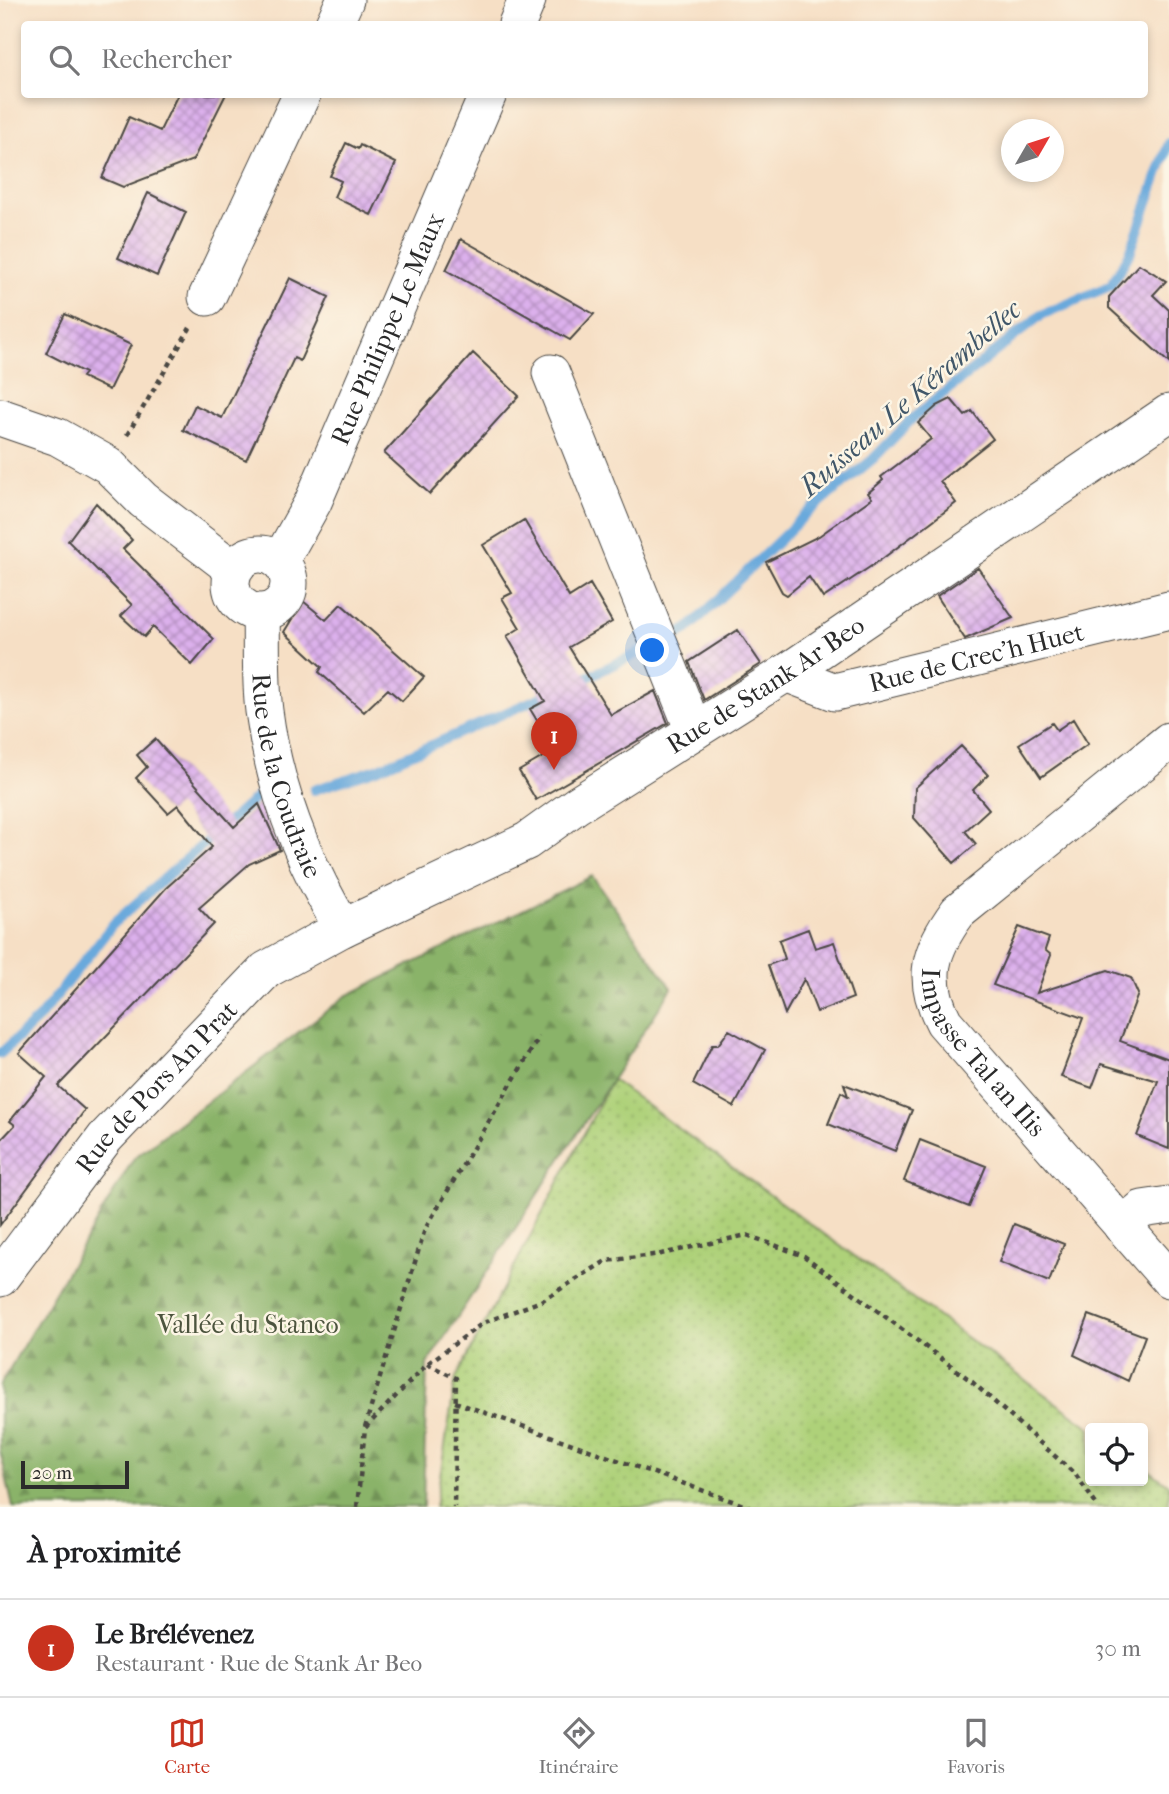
<!DOCTYPE html>
<html lang="fr">
<meta charset="utf-8">
<style>
body{margin:0;font-family:"IM FELL French Canon",serif;background:#f2f2f2;color:#202124}
.controls{position:absolute;right:21px;bottom:21px;display:grid;overflow:hidden;border-radius:7px;box-shadow:0 4px 10px #0003}
.controls button{width:63px;height:63px;display:grid;place-items:center;padding:0;border:0;border-bottom:2px solid #e0e0e0;background:#fff;color:#202124;font:35px sans-serif}
.compass{position:absolute;left:1001px;top:119px;width:63px;height:63px;border-radius:50%;background:#fff;box-shadow:0 4px 10px #0003;rotate:51deg}
.scale{position:absolute;left:21px;bottom:18px;width:108px;box-sizing:border-box;padding-left:7px;border:4px solid #2b2b2b;border-top:0;font-size:19px;line-height:24px;white-space:nowrap;color:#2b2b2b;-webkit-text-stroke:5px #fcf5e5;paint-order:stroke}
.you{position:absolute;left:653px;top:651px;width:24px;height:24px;margin:-18px;border:5px solid #fff;border-radius:50%;background:#1a73e8;box-shadow:0 0 0 10px #1a73e833}
.badge{display:grid;place-items:center;width:46px;height:46px;border-radius:50%;background:#c8321e;color:#fff;font-size:23px;font-weight:700}
.pin{position:absolute;translate:-50% -58px;filter:drop-shadow(0 2px 4px #0008)}
.pin::after{content:'';position:absolute;top:37px;width:24px;height:21px;background:inherit;clip-path:polygon(0 0,100% 0,50% 100%)}
.list{margin:0;padding:0;list-style:none}
h2{display:flex;justify-content:space-between;align-items:center;height:91px;margin:0;padding:0 28px;font-size:30px}
h2 small{font-size:23px;font-weight:400;color:#757577}
.list li{display:grid;grid-template-columns:46px 1fr auto;gap:21px;align-items:center;box-sizing:border-box;height:98px;padding:0 28px;border-top:2px solid #e0e0e0}
.list b{display:block;font-size:26px;white-space:nowrap}
.list p{margin:0;font-size:23px;white-space:nowrap;color:#757577}
.list em{font-size:23px;font-style:normal;color:#757577}
.icon{flex:none;width:38px;height:38px;fill:none;stroke:currentColor;stroke-width:2;stroke-linecap:round;stroke-linejoin:round}
.map{position:relative;flex:none;width:1169px;height:1507px;overflow:hidden}
.search{position:absolute;background:#fff;box-shadow:0 4px 10px #0003;left:21px;right:21px;top:21px;height:77px;display:flex;align-items:center;gap:18px;box-sizing:border-box;padding:0 24px;border-radius:7px;color:#757577;font-size:26px}
.sheet{height:189px;background:#fff}
nav{display:flex;justify-content:space-around;align-items:center;box-sizing:border-box;height:98px;border-top:2px solid #e0e0e0;background:#fff;font-size:19px;color:#757577}
nav a{display:grid;justify-items:center;gap:4px}
nav .on{color:#c8321e}
.map>svg:first-child{display:block}
.grass{fill:url(#grass-dots);stroke:#6c7e52;stroke-width:2}
.forest{fill:url(#forest-firs);stroke:#5a6f4a;stroke-width:2}
.lines{fill:none;stroke-linecap:round;stroke-linejoin:round}
.stream{stroke:#69a9dc;stroke-width:10}
.building{fill:url(#building-cross-hatch)}
.minor-casing{stroke:#494642;stroke-width:39}
.path{stroke:#494642;stroke-width:4.5;stroke-dasharray:5 5;stroke-linecap:butt}
.minor{stroke:#fff;stroke-width:37}
.labels{text-anchor:middle;dominant-baseline:central;stroke-width:5;stroke-linejoin:round;paint-order:stroke}
.street-label{font-size:26px;fill:#2b2b2b;stroke:#fcf5e5}
.park-label{font-size:26px;fill:#4c543e;stroke:#fcf5e5}
.water-label{font-size:28px;font-style:italic;fill:#415769;stroke:#fcf5e5}
</style>
<div class="map">
<svg width="1169" height="1507" viewBox="0 0 1169 1507">
<defs>
<pattern id="grass-dots" width="8" height="8" patternUnits="userSpaceOnUse" patternTransform="scale(1.75)"><rect width="8" height="8" fill="#aed179"/><path d="M2 2h.1M6 6h.1" fill="none" stroke="#96b469" stroke-width="1.8" stroke-linecap="round"/></pattern>
<pattern id="forest-firs" width="22" height="20" patternUnits="userSpaceOnUse" patternTransform="scale(1.75)"><rect width="22" height="20" fill="#8ab369"/><path d="M5 1l3.5 6h-7zM16 11l3.5 6h-7z" fill="#719257"/></pattern>
<pattern id="building-cross-hatch" width="8" height="8" patternUnits="userSpaceOnUse" patternTransform="scale(1.75)"><rect width="8" height="8" fill="#dcb0ec"/><path d="M0 0l8 8M0 8l8-8" fill="none" stroke="#b38fbf"/></pattern>
</defs>
<rect width="100%" height="100%" fill="#fcf5e5"/>
<filter id="ink" filterUnits="userSpaceOnUse"><feTurbulence type="fractalNoise" baseFrequency=".0143" numOctaves="2"/><feDisplacementMap in="SourceGraphic" scale="14" xChannelSelector="R" yChannelSelector="G"/><feConvolveMatrix kernelMatrix="1 2 1 2 8 2 1 2 1" color-interpolation-filters="sRGB"/></filter>
<filter id="wash" filterUnits="userSpaceOnUse"><feTurbulence type="fractalNoise" baseFrequency=".00686" numOctaves="4" result="noise"/><feDisplacementMap in="SourceGraphic" scale="28" xChannelSelector="R" yChannelSelector="G"/><feGaussianBlur stdDeviation="1.57" result="paint"/><feColorMatrix in="noise" values="0 0 0 0 0 0 0 0 0 0 0 0 0 0 0 0 0 1.4 0 .05"/><feComposite in="paint" operator="in"/></filter>
<g filter="url(#wash)">
<rect width="100%" height="100%" fill="#f6dfc5"/>
<path class="grass" d="M612 1080 1091 1428 1090 1481H1143V1466L1169 1485V1507H435L456 1378Z"/>
<path class="forest" d="M592 876 672 988 427 1364 423 1507H13L0 1450V1385L134 1158 346 996Z"/>
<g class="lines">
<path class="stream" d="M667 640 688 629 805 515 873 459 913 418 1041 315 1110 286 1130 253 1169 143
M577 682 653 646
M314 790 377 769 555 691
M0 1054 39 1018 114 923 259 795"/>
</g>
<g id="blocks">
<path class="building" d="M178 94H226L193 160 123 187 102 178 129 117 160 131Z
M346 143 358 149 360 145 396 163 371 215 334 197 341 181 330 176Z
M148 193 186 212 157 276 118 258Z
M461 239 594 314 570 340 446 270Z
M1139 264 1166 281 1153 295 1169 310V363L1109 308V297Z
M290 278 329 297 300 361 294 358 246 460 183 430 195 405 222 418Z
M65 314 131 345 109 390 82 377 85 373 46 353Z
M473 353 519 396 430 494 384 453Z
M951 399 965 416 972 411 993 439 940 481 956 503 882 559 823 598 809 577 787 595 782 592 766 562 819 536 872 498 868 493 883 480 881 477 931 439 918 423 937 406Z
M96 503 132 540 123 549 214 639 192 665 153 627 144 637 121 616 132 605 68 541Z
M524 520 569 597 590 584 612 622 569 647 611 715 655 691 668 723 536 800 519 771 555 750 530 709 545 701 507 636 520 628 502 598 512 593 483 545Z
M978 568 1013 618 965 639 937 596Z
M303 601 326 620 341 604 424 677 402 701 388 689 364 712 319 672 322 667 284 632Z
M738 630 761 664 704 700 689 662Z
M1073 719 1088 744 1041 777 1019 744 1052 723 1057 730Z
M155 739 234 827 259 804 280 850 249 864 199 908 214 924 58 1086 85 1110 0 1225V1141L15 1125 10 1121 46 1077 19 1053 166 888 212 847 178 805 168 813 136 778 147 767 137 755Z
M961 746 988 775 973 790 989 809 965 831 976 844 954 863 914 818 915 788Z
M1019 927 1049 938 1045 950 1051 955 1037 993 1108 970 1131 978 1138 994 1120 1041 1169 1059V1149L1137 1136 1158 1081 1101 1064 1092 1088 1061 1077 1083 1018 993 985Z
M808 929 815 948 834 942 853 998 817 1012 804 979 785 1014 768 965 785 959 779 940Z
M729 1030 765 1050 734 1107 693 1084 712 1045H718Z
M844 1084 912 1110 895 1151 828 1124 841 1092 848 1096Z
M920 1140 986 1166 969 1207 904 1181Z
M1014 1224 1064 1244 1049 1282 999 1262Z
M1089 1315 1145 1336 1128 1381 1074 1355Z"/>
</g>
</g>
<g filter="url(#ink)">
<use href="#blocks" fill-opacity="0" stroke="#494642" stroke-width="2"/>
<g class="lines">
<g class="minor-casing">
<g id="minor">
<path d="M334 24 345 0"/>
<path d="M517 24 527 0"/>
<path d="M207 297 302 94"/>
<path d="M551 373 694 731"/>
<path d="M0 417 58 437 108 465 143 500 233 569"/>
<circle cx="260" cy="583" r="29"/>
<path id="s1" d="M280 561 313 502 488 94"/>
<path id="s2" d="M261 613C262 645 260 679 264 711 274 787 303 862 343 928"/>
<path id="s3" d="M786 673 835 692 1169 610"/>
<path id="s4" d="M1169 741 958 912C930 950 921 978 944 1022L1169 1279"/>
<path d="M1122 1226 1142 1209 1169 1205"/>
<path id="s5" d="M0 1278 105 1138 266 970 343 928 527 841 577 805 786 673 1169 413"/>
</g>
</g>
<path class="path" d="M127 435 190 328
M427 1364 456 1378 454 1507
M455 1402 749 1507
M365 1427 425 1229 539 1037
M357 1507 365 1428 427 1364 483 1323 541 1301 606 1261 661 1254 747 1235 804 1256 970 1380 1076 1475 1098 1507"/>
<use href="#minor" class="minor"/>
</g>
</g>
<g class="labels">
<g class="street-label">
<text stroke="none"><textPath href="#s1" startOffset="256">Rue Philippe Le Maux</textPath></text>
<text stroke="none"><textPath href="#s3" startOffset="198">Rue de Crec'h Huet</textPath></text>
<text stroke="none"><textPath href="#s5" startOffset="984">Rue de Stank Ar Beo</textPath></text>
<text stroke="none"><textPath href="#s2" startOffset="166">Rue de la Coudraie</textPath></text>
<text stroke="none"><textPath href="#s4" startOffset="436">Impasse Tal an Ilis</textPath></text>
<text stroke="none"><textPath href="#s5" startOffset="247">Rue de Pors An Prat</textPath></text>
</g>
<g class="park-label">
<text x="248" y="1324">Vallée du Stanco</text>
</g>
<g class="water-label">
<text transform="translate(910 398) rotate(-41)">Ruisseau Le Kérambellec</text>
</g>
</g>
</svg>
<div class="controls">
<button><svg class="icon" aria-label="locate" viewBox="0 0 24 24"><circle cx="12" cy="12" r="6"/><path d="M12 2v4M12 18v4M2 12h4M18 12h4"/></svg></button>
</div>
<svg class="compass" viewBox="-18 -18 36 36"><path d="M0-13l5 13h-10z" fill="#e53935"/><path d="M0 13l5-13h-10z" fill="#757577"/></svg>
<div class="scale">20 m</div>
<div class="you"></div>
<div class="pin badge" style="left:554px;top:770px">1</div>
<div class="search"><svg class="icon" aria-label="search" viewBox="0 0 24 24"><circle cx="10" cy="10" r="6"/><path d="M15 15l6 6"/></svg>Rechercher</div>
</div>
<section class="sheet">
<h2>À proximité<small></small></h2>
<ul class="list">
<li><span class="badge">1</span><div><b>Le Brélévenez</b><p>Restaurant · Rue de Stank Ar Beo</p></div><em>30 m</em></li>
</ul>
</section>
<nav>
<a class="on"><svg class="icon" aria-label="map" viewBox="0 0 24 24"><path d="M3 6l6-2 6 2 6-2v14l-6 2-6-2-6 2zM9 4v14M15 6v14"/></svg>Carte</a>
<a><svg class="icon" aria-label="directions" viewBox="0 0 24 24"><path d="M12 3l9 9-9 9-9-9zM9 14v-3h6M13 9l2 2-2 2"/></svg>Itinéraire</a>
<a><svg class="icon" aria-label="saved" viewBox="0 0 24 24"><path d="M7 4h10v16l-5-4-5 4z"/></svg>Favoris</a>
</nav>
